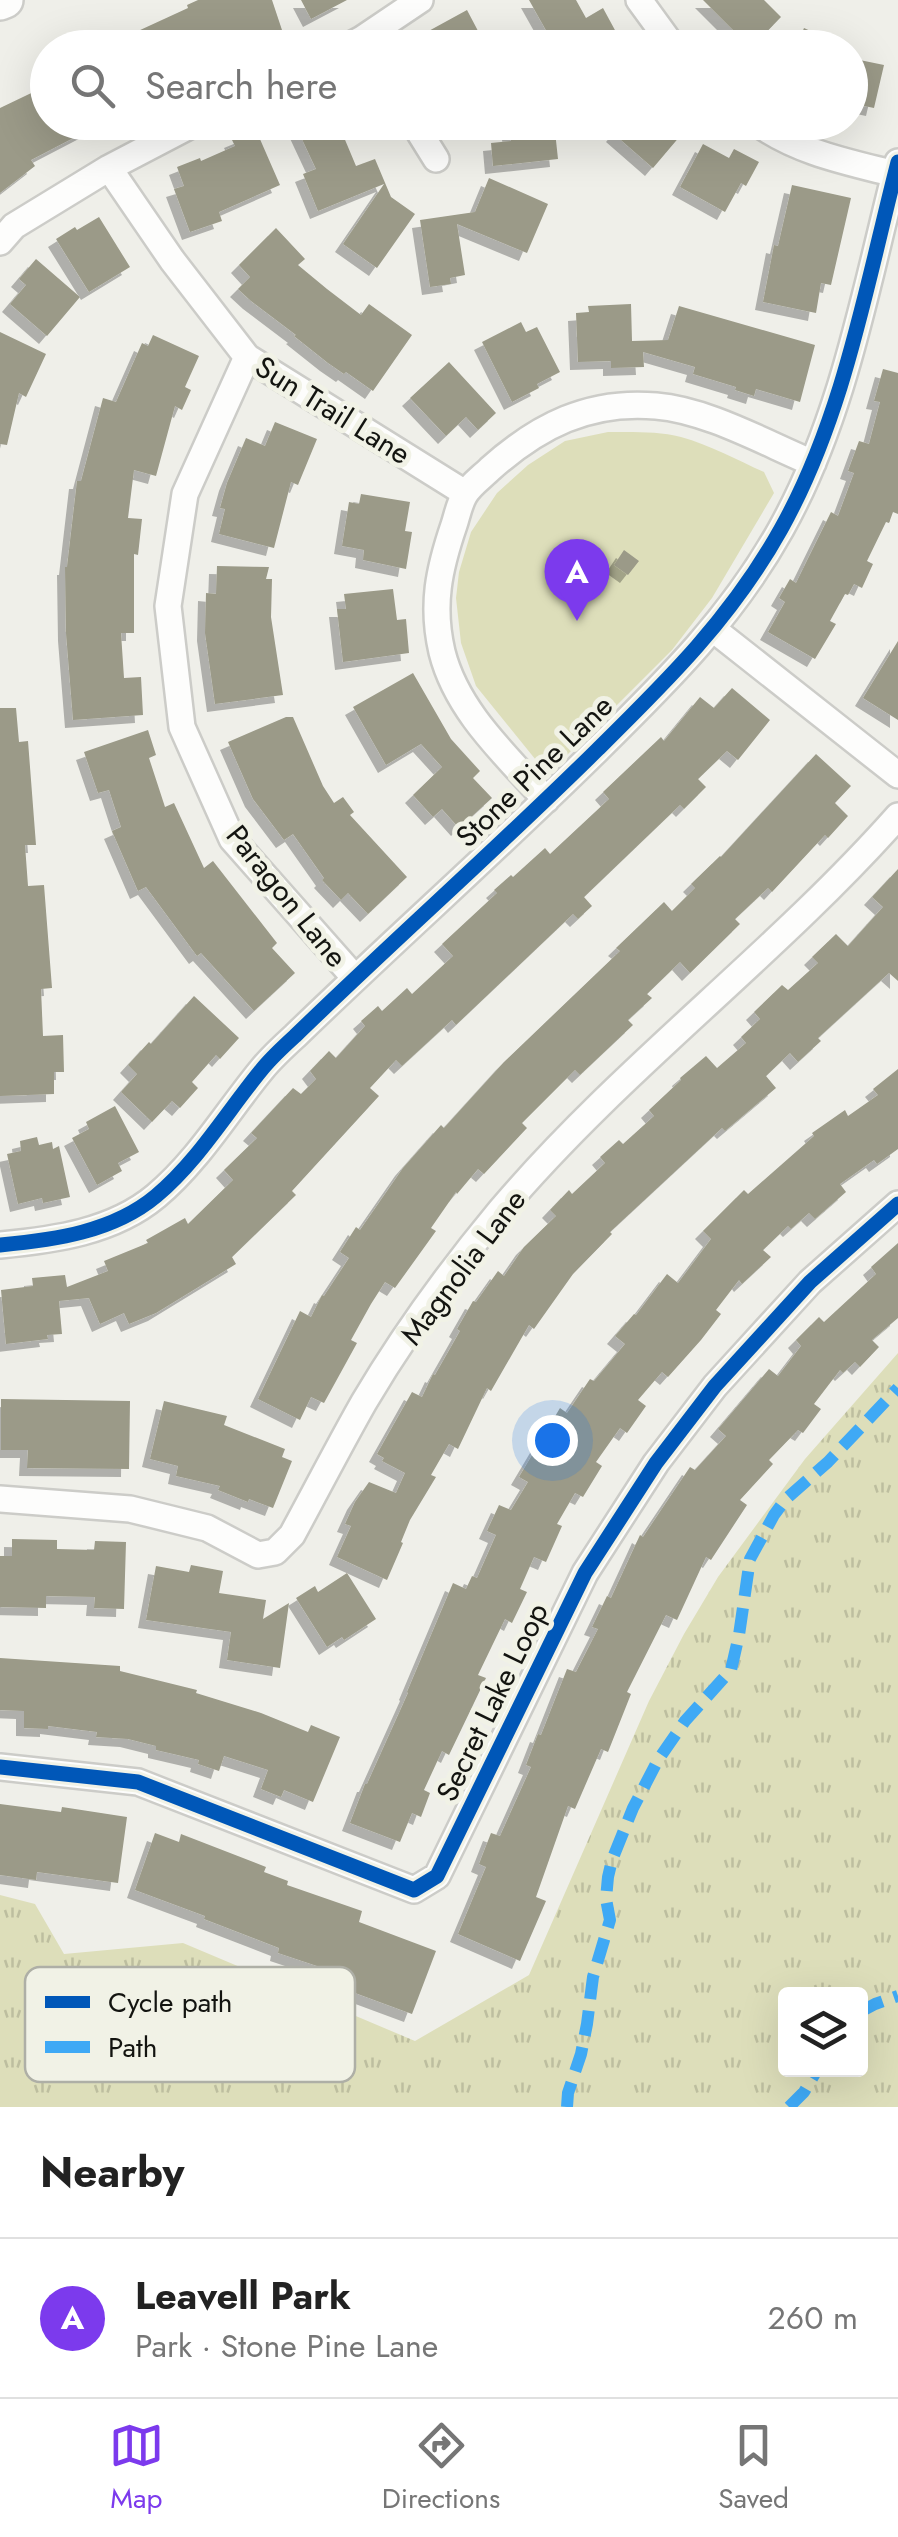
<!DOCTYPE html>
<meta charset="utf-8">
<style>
body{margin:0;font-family:Jost,sans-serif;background:#f2f2f2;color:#222}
.controls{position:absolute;right:30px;bottom:30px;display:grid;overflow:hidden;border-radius:10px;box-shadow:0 10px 40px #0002}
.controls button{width:90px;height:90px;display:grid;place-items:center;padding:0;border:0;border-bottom:2px solid #e0e0e0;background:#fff;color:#222;font:50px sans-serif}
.you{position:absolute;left:552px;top:1440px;width:35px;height:35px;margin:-25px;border:8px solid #fff;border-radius:50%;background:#1a73e8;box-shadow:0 0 0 15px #1a73e833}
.badge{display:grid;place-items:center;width:65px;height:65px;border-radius:50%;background:#7c3aed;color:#fff;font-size:32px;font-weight:700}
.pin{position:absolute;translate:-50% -82px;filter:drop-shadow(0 2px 5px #0008)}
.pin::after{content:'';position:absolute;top:52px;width:35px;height:30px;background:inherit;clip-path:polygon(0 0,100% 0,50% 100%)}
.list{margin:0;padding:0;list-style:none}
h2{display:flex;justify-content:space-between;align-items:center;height:130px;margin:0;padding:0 40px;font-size:42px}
h2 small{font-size:32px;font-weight:400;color:#767676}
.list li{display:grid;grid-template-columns:65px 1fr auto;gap:30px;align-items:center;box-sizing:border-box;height:160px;padding:0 40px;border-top:2px solid #e0e0e0}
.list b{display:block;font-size:38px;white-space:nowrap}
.list p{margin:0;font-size:32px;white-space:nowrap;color:#767676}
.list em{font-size:32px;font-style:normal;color:#767676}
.icon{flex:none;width:55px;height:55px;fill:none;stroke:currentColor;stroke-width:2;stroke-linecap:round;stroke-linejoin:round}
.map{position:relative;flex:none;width:898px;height:2107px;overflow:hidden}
.search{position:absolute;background:#fff;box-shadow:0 10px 40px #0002;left:30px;right:30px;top:30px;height:110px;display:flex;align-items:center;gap:25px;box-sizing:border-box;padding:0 35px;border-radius:55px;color:#767676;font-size:38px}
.sheet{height:290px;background:#fff}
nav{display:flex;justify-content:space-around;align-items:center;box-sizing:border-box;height:140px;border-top:2px solid #e0e0e0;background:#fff;font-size:28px;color:#767676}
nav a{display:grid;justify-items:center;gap:5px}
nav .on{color:#7c3aed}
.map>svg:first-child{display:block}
.grass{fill:url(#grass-tufts);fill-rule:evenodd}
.park{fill:#dddeba}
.building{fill:#9b9a88;filter:url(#shadow)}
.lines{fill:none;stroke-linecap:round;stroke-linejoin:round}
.street-casing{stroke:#ccccc8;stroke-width:30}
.secondary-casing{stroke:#ccccc8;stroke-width:40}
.street{stroke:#fdfdfc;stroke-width:25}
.secondary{stroke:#fdfdfc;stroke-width:35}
.quiet{stroke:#3fa9f5;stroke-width:12;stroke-dasharray:25 12;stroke-linecap:butt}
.cycleway-casing{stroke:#f1f2e6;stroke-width:21}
.cycleway{stroke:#0057b8;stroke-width:15}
.labels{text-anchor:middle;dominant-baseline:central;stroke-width:10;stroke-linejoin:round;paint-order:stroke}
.street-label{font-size:30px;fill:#131410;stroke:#f1f2e6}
.key{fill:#f1f2e6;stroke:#aeafa6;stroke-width:2.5}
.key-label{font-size:28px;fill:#131410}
</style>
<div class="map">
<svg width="898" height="2107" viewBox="0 0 898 2107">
<defs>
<pattern id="grass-tufts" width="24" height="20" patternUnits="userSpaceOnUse" patternTransform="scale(2.5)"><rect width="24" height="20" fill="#dddeba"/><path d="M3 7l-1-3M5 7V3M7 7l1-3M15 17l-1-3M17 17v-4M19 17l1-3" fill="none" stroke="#bdbe9f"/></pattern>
<filter id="shadow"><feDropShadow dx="-8" dy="8" stdDeviation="0" flood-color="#0004"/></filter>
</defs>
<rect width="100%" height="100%" fill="#efefe9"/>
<path class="grass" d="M898 1353V2107H0V1895L35 1904 64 1954 183 1943 415 2041 529 1975 649 1701 684 1634 718 1577 805 1459ZM786 1994H860V2070H786Z"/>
<path class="park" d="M608 432C632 432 658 431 681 437 710 445 737 460 764 472L774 493 712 598 672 650 567 755 544 770 476 686 461 643 456 598 459 572 471 532 497 493 528 465 565 441Z"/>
<path class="building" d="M198 0H272L284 36 252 48H101L188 8 187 5Z
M301 0H347L311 19Z
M529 0H576L586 18 603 8 616 32 588 48H556Z
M703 0H764L781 17 751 48H716L733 30Z
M467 10 487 48H432L425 33Z
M804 28 847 48H796Z
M850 58 884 65 874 108 850 103Z
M48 85V122H104L31 160 35 166 0 193V108Z
M294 122H370L343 135 356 166 375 159 391 197 415 214 377 268 343 244 384 184 318 211 303 174 316 169Z
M509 122H554L558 159 493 166 491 143 511 141Z
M624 122H692L653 168 614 134Z
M256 130 280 185 219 212 222 221 190 232 174 189 184 186 177 167 200 158 201 161 235 146 232 140Z
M703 144 729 158 734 149 759 162 746 186 741 183 725 212 680 187Z
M489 178 548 204 527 253 457 224 465 275 450 278 451 284 430 287 420 220 475 212Z
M792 185 851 198 831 285 821 283 816 313 763 302 774 245 778 246Z
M99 217 130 267 89 292 56 239 75 227 77 230Z
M276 228 305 259 298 265 327 289 361 315 369 304 412 335 373 391 346 372 344 374 328 363 294 336 296 335 251 301 238 289 250 277 239 265Z
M36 259 80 297 47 336 10 304 26 285 19 279Z
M631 304 632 341 668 340 679 306 815 345 800 402 756 389 754 396 735 390 736 387 693 374 695 367 643 352 644 367 611 368V361L578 362 576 313 589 312 588 306Z
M521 322 526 332 537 327 560 372 537 384 539 388 512 402 482 342Z
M0 332 46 354 26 397 19 393 7 445 0 444Z
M153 335 199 356 185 387 191 390 182 410 175 406 156 476 134 470 128 518 142 519 138 555 134 554V633H121L124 678 141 677 143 715 73 720 66 633 65 567H67L77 481H81L103 398 116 402 142 343 148 346Z
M449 362 496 413 478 430 466 417 446 436 410 398Z
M883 369 898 373V514L893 512 889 523 886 522 867 561 873 564 862 588 854 584 848 595 845 594 830 621 836 624 815 659 768 632 785 602 779 598 790 579 796 583 831 512 838 516 854 473 848 471 859 441 869 444 880 402 874 401Z
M275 422 317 439 298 485 291 482 274 548 219 534 225 509 220 508 227 483 246 438 265 446Z
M361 494 410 502 405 531 412 532 406 569 363 560 364 550 342 546 349 502 359 504Z
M624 550 639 561 628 575 614 565Z
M217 566 269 567 266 579H272L271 617 283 695 215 704 205 633 206 593 216 594Z
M393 589 397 620 406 619 409 653 343 662 337 609H346L344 594Z
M898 641V720L863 698Z
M413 673 451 739 480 771 473 778 492 798 459 828 442 809 433 817 413 795 442 767 421 744 386 765 353 707Z
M732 688 770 720 738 760 727 751 698 779 706 787 684 809 680 805 584 897 592 906 578 919 573 914 456 1025 452 1020 402 1066 396 1060 370 1088 379 1096 292 1191 296 1195 232 1257 236 1264 156 1313 129 1324 124 1313 100 1324 89 1298 59 1301 62 1334 47 1335 48 1339 6 1344 1 1290 33 1286 32 1278 65 1275 67 1287 108 1271 104 1261 148 1243 146 1240 185 1218 188 1224 233 1180 224 1170 257 1138 251 1133 293 1088 301 1094 316 1079 310 1071 329 1051 336 1058 365 1026 361 1021 378 1006 382 1011 407 988 412 994 453 956 442 944 497 893 494 890 511 875 513 877 545 848 550 854 609 799 603 792 661 737 664 741 700 697 714 708Z
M0 708H16L19 742 28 741 36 845H25L28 886 44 885 52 988 41 989 43 1036 63 1035 64 1072H54V1094L0 1096Z
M286 717H293L323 786 334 803 343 797 354 812 350 815 407 877 368 914 348 893 341 900 322 880 324 878 293 834 284 840 253 799 228 742Z
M148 730 156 755 149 758 165 807 174 803 204 868 213 861 277 943 272 948 295 973 254 1011 201 953 197 956 146 887 138 891 112 831 121 827 109 790 98 793 84 752Z
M816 754 851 786 835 803 848 816 828 838 825 835 772 892 768 888 735 919 740 924 690 973 680 962 647 994 652 998 628 1020 633 1025 580 1075 575 1070 522 1123 527 1128 484 1174 478 1169 457 1194 456 1192 431 1228 436 1231 395 1288 385 1282 371 1304 351 1340 357 1343 324 1403 311 1397 300 1420 258 1399 300 1311 311 1317 322 1295 324 1296 349 1258 340 1252 356 1227 360 1230 403 1168 441 1125 444 1128 504 1062 620 951 616 948 664 902 672 911 695 888 691 884 720 856 721 857Z
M898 869V981L889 973 818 1038 821 1041 798 1062 790 1053 766 1076 776 1088 725 1131 722 1128 610 1232 612 1234 573 1274 534 1329 529 1325 491 1391 487 1388 458 1449 449 1444 431 1475 436 1477 410 1520 401 1542 403 1543 387 1580 337 1557 351 1526 345 1524 355 1502 369 1482 396 1493 405 1473 382 1461 384 1458 377 1454 412 1392 422 1397 433 1374 435 1375 460 1331 457 1329 473 1301 476 1302 498 1271 504 1276 524 1247 556 1216 550 1210 569 1190 572 1194 605 1163 600 1157 619 1140 623 1144 654 1116 649 1110 681 1080 680 1078 706 1056 717 1068 746 1043 741 1037 760 1019 754 1012 782 985 788 990 818 963 812 957 836 934 848 946 883 907 872 897Z
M194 996 239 1038 220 1059 216 1055 192 1082 198 1088 180 1108 172 1101 152 1122 121 1092 137 1074 128 1065 149 1042 151 1044Z
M898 1069V1149L877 1164 874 1160 840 1184 846 1192 815 1219 809 1213 791 1229 788 1226 763 1250 771 1257 742 1284 739 1280 716 1310 721 1314 701 1340 668 1377 662 1372 638 1400 646 1406 627 1433 620 1428 596 1462 602 1466 583 1497 575 1493 557 1524 562 1526 546 1562 534 1557 520 1589 527 1592 512 1623 505 1619 478 1675 486 1678 449 1755 442 1751 424 1790 430 1793 421 1817 412 1813 400 1842 350 1823 365 1784H367L408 1693 407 1692 453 1583 466 1589 472 1576 477 1578 496 1535 487 1531 499 1505 511 1510 528 1482 519 1477 560 1408 567 1413 590 1379 594 1381 625 1344 615 1336 634 1314 636 1315 667 1274 678 1283 711 1239 703 1231 744 1190 748 1194 814 1136 812 1133 845 1110 848 1116 878 1095 873 1089Z
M115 1106 139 1152 118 1163 122 1171 97 1185 72 1138 89 1129 86 1122Z
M37 1137 39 1145 52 1142 53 1149 59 1146 70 1197 43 1203 42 1198 18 1204 7 1154 21 1151 20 1141Z
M898 1243V1318L872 1340 879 1347 860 1367 855 1362 843 1373 840 1370 814 1404 821 1409 803 1433 798 1430 769 1460 773 1464 740 1500 747 1505 711 1560 706 1557 677 1620 666 1615 627 1692 631 1694 608 1752 601 1749 575 1809 568 1806 536 1897 546 1901 520 1961 458 1934 486 1867 479 1864 491 1833 500 1836 531 1767 526 1765 538 1734 541 1735 567 1669 576 1672 598 1629 592 1627 607 1596 611 1598 640 1535 643 1537 690 1467 695 1470 726 1436 718 1429 769 1369 778 1376 801 1346 796 1340 819 1317 824 1322 876 1274 871 1267Z
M1 1399 130 1401 129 1469 27 1468 28 1450H1Z
M164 1401 227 1416 224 1425 285 1449 282 1457 292 1461 273 1508 249 1499 248 1502 218 1490 220 1486 176 1476 178 1466 150 1459Z
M12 1539 57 1540V1549L94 1550 95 1541 126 1542 124 1609 94 1608 95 1597 46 1596V1608L0 1607V1556H12Z
M191 1565 223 1571 219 1593 266 1600 263 1619 289 1603 280 1668 227 1660 231 1632 146 1620 156 1566 189 1572Z
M347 1573 376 1619 344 1640 342 1637 327 1647 296 1598 315 1586 318 1592Z
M0 1658 120 1666V1671L197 1690 196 1693 261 1713 308 1732 311 1725 340 1737 313 1802 284 1790 281 1797 261 1789 268 1770 224 1756 219 1771 198 1764 199 1760 156 1750V1746L128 1739 96 1737 97 1732 48 1726V1729L24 1728V1711L0 1710Z
M0 1804 61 1812 62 1807 127 1817 118 1883 37 1872 36 1880 0 1875Z
M155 1833 179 1842 181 1834 266 1867 264 1872 288 1881 287 1885 362 1911 359 1922 436 1951 412 2014 339 1987V1989L318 1982 323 1968 278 1953 279 1948 204 1919 205 1916 135 1890Z"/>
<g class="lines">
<g class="street-casing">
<path id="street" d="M639 0 674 48
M345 48 362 39 420 0
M413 122 436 159
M756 122C796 152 848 162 895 174
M109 168 172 260 247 357 465 493
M0 242 14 226 109 168 197 122
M247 357 185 494 168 606 182 727 232 839 355 978
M713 629 898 775
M546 800C507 756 457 712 442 652 431 605 439 569 454 525 457 516 459 505 464 496 469 486 482 477 490 469 538 426 589 400 656 406 707 410 765 443 813 463
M0 1245C54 1240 113 1232 156 1196 199 1160 228 1110 263 1068 273 1056 284 1046 295 1036 395 939 499 847 598 749 668 680 732 617 781 529 844 416 866 286 898 162
M0 1499 130 1509 207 1528 258 1555 275 1552 292 1535C316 1491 339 1446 364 1402 403 1336 451 1270 500 1211 621 1068 774 956 898 816
M0 1767 138 1782 414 1890 437 1876 585 1573 656 1463 715 1386 810 1282 898 1204"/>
</g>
<g class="secondary-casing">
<path id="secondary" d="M0 2 5 0"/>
</g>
<use href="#street" class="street"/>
<use href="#secondary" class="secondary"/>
<path class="quiet" d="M860 2012 875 2004 898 1996
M567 2107 568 2093 581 2054 587 2024 593 1977 610 1920 606 1899 608 1877 612 1860 633 1808 658 1760 685 1721 731 1670 739 1635 750 1559 774 1515 785 1500 828 1462 898 1388
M789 2107 804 2092 817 2070"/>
<g class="cycleway-casing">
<path id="cycleway" d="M0 1245C54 1240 113 1232 156 1196 199 1160 228 1110 263 1068 273 1056 284 1046 295 1036 395 939 499 847 598 749 668 680 732 617 781 529 844 416 866 286 898 162
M0 1767 138 1782 414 1890 437 1876 585 1573 656 1463 715 1386 810 1282 898 1204"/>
</g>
<use href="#cycleway" class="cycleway"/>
</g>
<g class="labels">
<g class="street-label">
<text transform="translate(333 410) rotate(32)">Sun Trail Lane</text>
<text transform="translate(534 771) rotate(-44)">Stone Pine Lane</text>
<text transform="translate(287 896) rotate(51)">Paragon Lane</text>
<text transform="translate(463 1267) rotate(-53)">Magnolia Lane</text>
<text transform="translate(492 1702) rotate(-64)">Secret Lake Loop</text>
</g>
</g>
<rect x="25" y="1967" width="330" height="115" rx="15" class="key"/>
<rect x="45" y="1996" width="45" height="12" fill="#0057b8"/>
<rect x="45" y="2041" width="45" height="12" fill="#3fa9f5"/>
<g class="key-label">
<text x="108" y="2012">Cycle path</text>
<text x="108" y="2057">Path</text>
</g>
</svg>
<div class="controls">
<button><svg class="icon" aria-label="layers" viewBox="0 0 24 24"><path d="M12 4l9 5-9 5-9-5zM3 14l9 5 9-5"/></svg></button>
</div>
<div class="you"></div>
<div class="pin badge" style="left:577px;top:621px">A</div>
<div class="search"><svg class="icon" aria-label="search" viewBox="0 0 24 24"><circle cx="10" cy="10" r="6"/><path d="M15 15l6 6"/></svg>Search here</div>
</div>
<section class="sheet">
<h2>Nearby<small></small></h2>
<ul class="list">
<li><span class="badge">A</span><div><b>Leavell Park</b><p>Park · Stone Pine Lane</p></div><em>260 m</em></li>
</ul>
</section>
<nav>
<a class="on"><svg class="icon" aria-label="map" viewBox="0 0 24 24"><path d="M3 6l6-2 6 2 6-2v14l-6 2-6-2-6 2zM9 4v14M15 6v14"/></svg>Map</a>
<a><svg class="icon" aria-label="directions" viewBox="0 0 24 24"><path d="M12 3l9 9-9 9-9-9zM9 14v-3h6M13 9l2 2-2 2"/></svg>Directions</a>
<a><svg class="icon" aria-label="saved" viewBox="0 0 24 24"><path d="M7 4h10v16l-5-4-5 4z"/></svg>Saved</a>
</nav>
